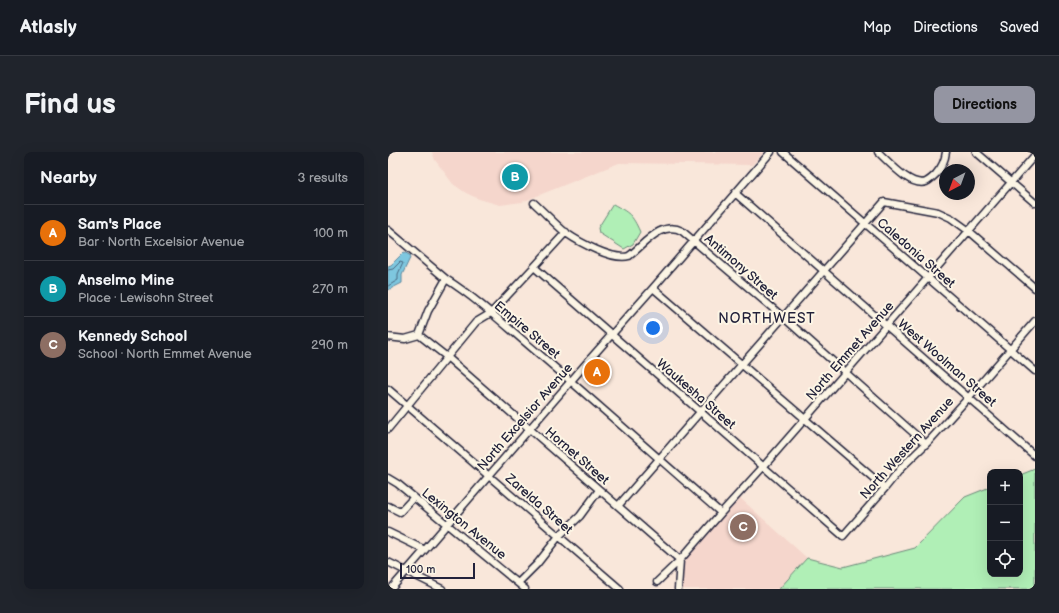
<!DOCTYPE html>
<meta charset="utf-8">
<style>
body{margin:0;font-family:"Balsamiq Sans",sans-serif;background:#20242c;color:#f1f3f6}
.controls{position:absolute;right:12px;bottom:12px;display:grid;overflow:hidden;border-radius:8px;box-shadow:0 4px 16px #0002}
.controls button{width:36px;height:36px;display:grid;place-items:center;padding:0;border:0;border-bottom:1px solid #363941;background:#171b24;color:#f1f3f6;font:20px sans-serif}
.compass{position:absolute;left:551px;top:12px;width:36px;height:36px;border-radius:50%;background:#171b24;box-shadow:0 4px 16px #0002;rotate:221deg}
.scale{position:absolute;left:12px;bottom:10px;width:75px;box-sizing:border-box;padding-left:4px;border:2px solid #22223b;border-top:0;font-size:11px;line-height:14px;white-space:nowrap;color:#22223b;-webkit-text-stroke:3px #fcf5e5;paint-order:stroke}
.you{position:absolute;left:265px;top:176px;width:14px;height:14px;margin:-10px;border:3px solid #fff;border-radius:50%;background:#1a73e8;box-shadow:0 0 0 6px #1a73e833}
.badge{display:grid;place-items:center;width:26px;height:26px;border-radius:50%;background:#9495a2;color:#fff;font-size:13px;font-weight:700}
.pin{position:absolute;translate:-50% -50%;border:2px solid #fff;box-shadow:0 1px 4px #0006}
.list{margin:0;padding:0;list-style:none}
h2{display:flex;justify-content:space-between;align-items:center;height:52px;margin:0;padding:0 16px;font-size:17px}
h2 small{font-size:13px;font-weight:400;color:#9ea1a6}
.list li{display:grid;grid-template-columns:26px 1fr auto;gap:12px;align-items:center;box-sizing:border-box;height:56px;padding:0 16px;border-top:1px solid #363941}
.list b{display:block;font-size:15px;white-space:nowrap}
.list p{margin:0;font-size:13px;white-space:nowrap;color:#9ea1a6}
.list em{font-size:13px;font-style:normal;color:#9ea1a6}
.icon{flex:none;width:22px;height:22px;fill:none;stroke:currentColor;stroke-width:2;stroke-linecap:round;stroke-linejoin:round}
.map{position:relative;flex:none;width:647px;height:437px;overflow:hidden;border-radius:8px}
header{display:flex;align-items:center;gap:24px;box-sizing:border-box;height:56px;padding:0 20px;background:#171b24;border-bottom:1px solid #363941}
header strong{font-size:19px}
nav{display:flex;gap:22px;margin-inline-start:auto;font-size:14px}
.intro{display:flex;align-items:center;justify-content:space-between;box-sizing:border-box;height:96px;padding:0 24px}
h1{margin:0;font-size:28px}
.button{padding:10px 18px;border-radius:8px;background:#9495a2;color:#111;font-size:14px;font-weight:700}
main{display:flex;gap:24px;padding:0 24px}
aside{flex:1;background:#171b24;border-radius:8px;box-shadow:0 4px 16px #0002}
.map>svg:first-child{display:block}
.built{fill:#f5d6cc}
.green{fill:#b0efb6;stroke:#698878}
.water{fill:#7ec7df;stroke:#59859d}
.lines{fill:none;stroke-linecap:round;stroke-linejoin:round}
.shore{stroke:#47647d;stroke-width:1}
.minor-casing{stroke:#22223b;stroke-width:9}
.minor{stroke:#fcf5e5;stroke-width:6}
.labels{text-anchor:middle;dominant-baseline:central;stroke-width:4;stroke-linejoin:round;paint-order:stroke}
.street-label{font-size:13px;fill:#22223b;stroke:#fcf5e5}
.neighbourhood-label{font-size:14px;letter-spacing:1px;fill:#22223b;stroke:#fcf5e5}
</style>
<header>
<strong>Atlasly</strong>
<nav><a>Map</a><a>Directions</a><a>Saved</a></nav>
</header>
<div class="intro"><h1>Find us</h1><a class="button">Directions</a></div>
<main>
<aside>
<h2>Nearby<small>3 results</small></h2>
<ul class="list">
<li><span class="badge" style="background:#e8710a">A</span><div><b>Sam's Place</b><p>Bar · North Excelsior Avenue</p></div><em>100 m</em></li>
<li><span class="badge" style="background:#0f9aa8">B</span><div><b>Anselmo Mine</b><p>Place · Lewisohn Street</p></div><em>270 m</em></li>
<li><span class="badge" style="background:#8d6e63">C</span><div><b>Kennedy School</b><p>School · North Emmet Avenue</p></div><em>290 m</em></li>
</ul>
</aside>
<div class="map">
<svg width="647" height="437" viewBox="0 0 647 437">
<rect width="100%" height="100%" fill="#f9e7da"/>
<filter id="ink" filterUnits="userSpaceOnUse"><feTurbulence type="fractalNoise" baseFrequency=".025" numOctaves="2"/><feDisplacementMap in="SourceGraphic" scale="8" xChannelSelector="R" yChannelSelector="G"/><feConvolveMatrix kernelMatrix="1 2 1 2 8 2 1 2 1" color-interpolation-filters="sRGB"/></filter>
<g filter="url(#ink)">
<path class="built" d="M44 0H376L364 13 231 11 134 50 112 53 91 47 78 41 65 32 47 8Z
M351 345 419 406 391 437H293V413L295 408Z"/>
<path class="green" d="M225 52C241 61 244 62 252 80L245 92 236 97 211 81 210 76Z
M647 317V437H391L419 406 455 415 527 396 577 345 602 335V422H632V323Z"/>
<path class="water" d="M16 100 23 104 14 123V131L0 138V114L3 113Z"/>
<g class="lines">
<path class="shore" d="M0 118 5 117 12 110 15 111 10 122V128L0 134"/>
<g class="minor-casing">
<path id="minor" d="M395 0 647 219
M490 0C501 10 522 35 538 30 542 28 545 25 548 22 554 15 557 9 558 0
M588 0 647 51
M347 41 647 304
M146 51C157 61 167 72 178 81 191 90 225 109 241 104 256 93 273 68 294 79L395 165 538 292
M0 78 58 127C91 148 120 176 150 201 212 254 272 308 333 361
M146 115 455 384 497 336 514 315 542 288 581 245 647 169
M265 136 497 336
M31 183 59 205 292 408 290 437
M0 185 17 187 31 183 40 159 58 127
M0 237 232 437
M0 277 88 170 103 161 146 115 178 80
M0 326 10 332 137 437
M0 354 12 360 26 345
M230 354 496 50 550 60 563 66 581 79 647 136
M0 380 37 398
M0 410 54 437
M269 430 292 408 333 361 375 315 647 3
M130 431 149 412 171 384 192 364 211 338
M3 437 202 207 265 136 383 0"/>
</g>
<use href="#minor" class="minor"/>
</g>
</g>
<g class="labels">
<g class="street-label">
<text transform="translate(528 101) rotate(41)">Caledonia Street</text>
<text transform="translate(353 115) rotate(41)">Antimony Street</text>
<text transform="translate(139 178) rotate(40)">Empire Street</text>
<text transform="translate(462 199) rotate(-49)">North Emmet Avenue</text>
<text transform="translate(559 211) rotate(41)">West Woolman Street</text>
<text transform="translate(308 242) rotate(41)">Waukesha Street</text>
<text transform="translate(137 265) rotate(-49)">North Excelsior Avenue</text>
<text transform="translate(519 296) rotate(-48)">North Western Avenue</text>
<text transform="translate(189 304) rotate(41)">Hornet Street</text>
<text transform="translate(151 352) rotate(41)">Zarelda Street</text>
<text transform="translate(76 372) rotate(39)">Lexington Avenue</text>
</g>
<g class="neighbourhood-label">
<text x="379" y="166">NORTHWEST</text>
</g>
</g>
</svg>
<div class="controls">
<button>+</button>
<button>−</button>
<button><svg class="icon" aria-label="locate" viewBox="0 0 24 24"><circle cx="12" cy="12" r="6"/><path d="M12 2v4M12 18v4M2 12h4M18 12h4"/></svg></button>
</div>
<svg class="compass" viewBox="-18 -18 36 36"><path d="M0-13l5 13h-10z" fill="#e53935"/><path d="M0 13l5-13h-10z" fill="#9ea1a6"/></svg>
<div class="scale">100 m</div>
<div class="you"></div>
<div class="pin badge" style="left:209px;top:220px;background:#e8710a">A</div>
<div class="pin badge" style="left:127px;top:25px;background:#0f9aa8">B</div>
<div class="pin badge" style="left:355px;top:375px;background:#8d6e63">C</div>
</div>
</main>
